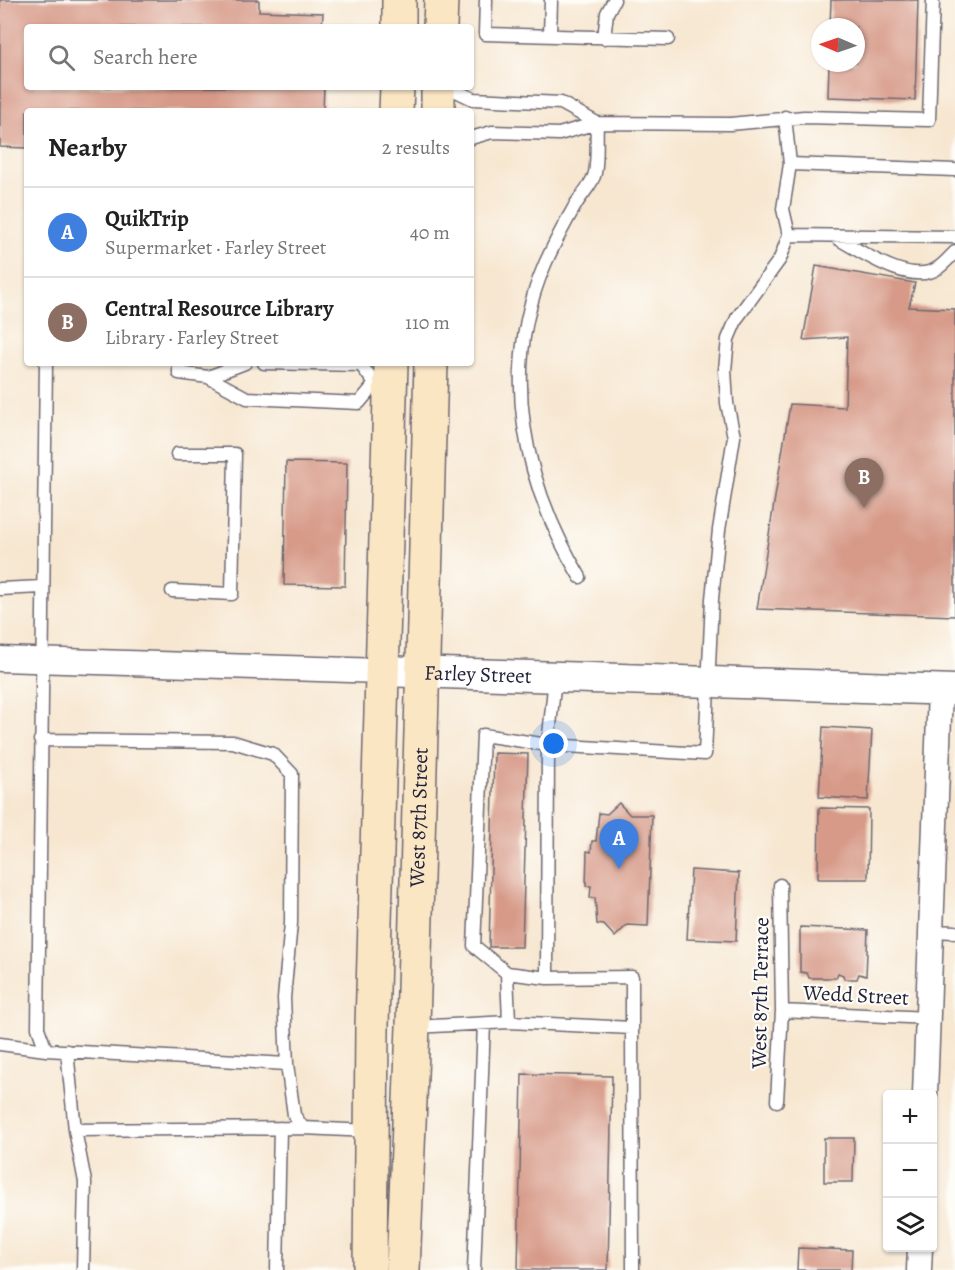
<!DOCTYPE html>
<meta charset="utf-8">
<style>
body{margin:0;font-family:Alegreya,serif;background:#f2f2f2;color:#222}
.controls{position:absolute;right:18px;bottom:18px;display:grid;overflow:hidden;border-radius:6px;box-shadow:0 2px 4px #0004}
.controls button{width:54px;height:54px;display:grid;place-items:center;padding:0;border:0;border-bottom:2px solid #e0e0e0;background:#fff;color:#222;font:30px sans-serif}
.compass{position:absolute;left:811px;top:18px;width:54px;height:54px;border-radius:50%;background:#fff;box-shadow:0 2px 4px #0004;rotate:272deg}
.you{position:absolute;left:554px;top:744px;width:21px;height:21px;margin:-15px;border:4px solid #fff;border-radius:50%;background:#1a73e8;box-shadow:0 0 0 9px #1a73e833}
.badge{display:grid;place-items:center;width:39px;height:39px;border-radius:50%;background:#111827;color:#fff;font-size:20px;font-weight:700}
.pin{position:absolute;translate:-50% -50px;filter:drop-shadow(0 2px 3px #0008)}
.pin::after{content:'';position:absolute;top:32px;width:21px;height:18px;background:inherit;clip-path:polygon(0 0,100% 0,50% 100%)}
.list{margin:0;padding:0;list-style:none}
h2{display:flex;justify-content:space-between;align-items:center;height:78px;margin:0;padding:0 24px;font-size:26px}
h2 small{font-size:20px;font-weight:400;color:#767676}
.list li{display:grid;grid-template-columns:39px 1fr auto;gap:18px;align-items:center;box-sizing:border-box;height:90px;padding:0 24px;border-top:2px solid #e0e0e0}
.list b{display:block;font-size:22px;white-space:nowrap}
.list p{margin:0;font-size:20px;white-space:nowrap;color:#767676}
.list em{font-size:20px;font-style:normal;color:#767676}
.icon{flex:none;width:33px;height:33px;fill:none;stroke:currentColor;stroke-width:2;stroke-linecap:round;stroke-linejoin:round}
.map{position:relative;flex:none;width:955px;height:1270px;overflow:hidden}
.search{position:absolute;background:#fff;box-shadow:0 2px 4px #0004;left:24px;top:24px;width:450px;height:66px;display:flex;align-items:center;gap:15px;box-sizing:border-box;padding:0 21px;border-radius:6px;color:#767676;font-size:22px}
.panel{position:absolute;background:#fff;box-shadow:0 2px 4px #0004;left:24px;top:108px;width:450px;height:258px;border-radius:6px}
.map>svg:first-child{display:block}
.building{fill:#d79a88}
.lines{fill:none;stroke-linecap:round;stroke-linejoin:round}
.service-casing{stroke:#6d6770;stroke-width:15}
.minor-casing{stroke:#6d6770;stroke-width:27}
.tertiary-casing{stroke:#6d6770;stroke-width:33}
.secondary-casing{stroke:#6d6770;stroke-width:36}
.service{stroke:#fff;stroke-width:12}
.minor{stroke:#fff;stroke-width:24}
.tertiary{stroke:#fff;stroke-width:30}
.secondary{stroke:#fbe6c4;stroke-width:33}
.labels{text-anchor:middle;dominant-baseline:central;stroke-width:4.5;stroke-linejoin:round;paint-order:stroke}
.street-label{font-size:21px;fill:#22223b;stroke:#fdfcf7}
</style>
<div class="map">
<svg width="955" height="1270" viewBox="0 0 955 1270">
<rect width="100%" height="100%" fill="#fdfcf7"/>
<filter id="ink" filterUnits="userSpaceOnUse"><feTurbulence type="fractalNoise" baseFrequency=".0167" numOctaves="2"/><feDisplacementMap in="SourceGraphic" scale="12" xChannelSelector="R" yChannelSelector="G"/><feConvolveMatrix kernelMatrix="1 2 1 2 8 2 1 2 1" color-interpolation-filters="sRGB"/></filter>
<filter id="wash" filterUnits="userSpaceOnUse"><feTurbulence type="fractalNoise" baseFrequency=".008" numOctaves="4" result="noise"/><feDisplacementMap in="SourceGraphic" scale="24" xChannelSelector="R" yChannelSelector="G"/><feGaussianBlur stdDeviation="1.35" result="paint"/><feColorMatrix in="noise" values="0 0 0 0 0 0 0 0 0 0 0 0 0 0 0 0 0 1.4 0 .05"/><feComposite in="paint" operator="in"/></filter>
<g filter="url(#wash)">
<rect width="100%" height="100%" fill="#f7e7d1"/>
<g id="blocks">
<path class="building" d="M0 0H259V11L323 13 322 27H27V87H324L323 111H27V148L0 147Z
M831 0H918L915 100 828 97 829 63H856V27H830Z
M816 266 915 283 909 307 955 309V616L757 609 790 404 845 407 847 337 803 340Z
M286 462 347 463 345 586 284 585Z
M823 727 872 730 868 800 819 797Z
M494 753 528 754 522 947H489Z
M619 803 630 815H652L648 926 627 925 615 937 604 925 597 924 595 898H590L591 886H586L587 851 591 852 592 841H596L599 813 607 814Z
M819 808 869 809 868 879H818Z
M691 870 739 873 736 941 687 939Z
M800 927 868 930 866 976 859 974 857 979H844L843 975 838 973 836 978H809L807 973 800 972Z
M522 1074 612 1076 608 1270H518Z
M824 1138H854L853 1182H824Z
M798 1248 852 1250 851 1270H797Z"/>
</g>
</g>
<g filter="url(#ink)">
<use href="#blocks" fill-opacity="0" stroke="#6d6770" stroke-width="1.5"/>
<g class="lines">
<g class="service-casing">
<path id="service" d="M486 0 485 34 668 39
M550 36 551 0
M604 38 607 13 614 0
M448 87 473 99 561 103 597 123
M471 138 492 132 559 134 597 123 730 124 804 117 929 120 933 0
M790 164 955 170
M789 235 955 237
M835 237C859 250 910 287 938 268 944 264 950 257 955 252
M46 363 38 1028 46 1050 287 1064 294 1115 303 1128 370 1131
M179 363V373L208 377 247 398 359 403 375 384
M264 363 361 365 375 384
M208 377 245 363
M580 577C523 482 499 370 545 264 554 244 565 223 576 204 582 194 593 183 595 173 598 157 596 139 597 123
M0 589 42 587
M172 591 232 594 235 454H177
M40 740 233 742 273 754 292 774 291 923 284 998 287 1064
M931 931 955 932
M507 973 547 978 548 745 705 754 712 599 719 530 734 437 727 403 725 370 728 339 737 318 780 259 789 235 783 209 790 164 785 117
M547 978 632 977V1028
M782 1011 928 1018
M509 1022 632 1028 633 1270
M414 1027 509 1022 507 973 474 946 483 735 548 745 555 678
M0 1044 46 1050
M67 1051 75 1130 303 1128
M777 1101 782 1011 780 885
M75 1130 85 1182 83 1270
M277 1270 280 1128
M474 1270 484 1024"/>
</g>
<g class="minor-casing">
<path id="minor" d="M0 659 382 671
M925 1094 940 690
M919 1270 920 1248"/>
</g>
<g class="tertiary-casing">
<g id="tertiary">
<path id="s1" d="M382 671 955 690"/>
</g>
</g>
<g class="secondary-casing">
<g id="secondary">
<path d="M399 27V0"/>
<path d="M440 27 441 0"/>
<path d="M396 111 397 87"/>
<path d="M438 111V87"/>
<path d="M370 1270 372 1026 391 363"/>
<path id="s2" d="M403 1270 413 1027 431 363"/>
</g>
</g>
<use href="#service" class="service"/>
<use href="#minor" class="minor"/>
<use href="#tertiary" class="tertiary"/>
<use href="#secondary" class="secondary"/>
</g>
</g>
<g class="labels">
<g class="street-label">
<text stroke="none"><textPath href="#s1" startOffset="96">Farley Street</textPath></text>
<text stroke="none"><textPath href="#s2" startOffset="453">West 87th Street</textPath></text>
<text transform="translate(760 993) rotate(-89)">West 87th Terrace</text>
<text transform="translate(856 995) rotate(3)">Wedd Street</text>
</g>
</g>
</svg>
<div class="controls">
<button>+</button>
<button>−</button>
<button><svg class="icon" aria-label="layers" viewBox="0 0 24 24"><path d="M12 4l9 5-9 5-9-5zM3 14l9 5 9-5"/></svg></button>
</div>
<svg class="compass" viewBox="-18 -18 36 36"><path d="M0-13l5 13h-10z" fill="#e53935"/><path d="M0 13l5-13h-10z" fill="#767676"/></svg>
<div class="you"></div>
<div class="pin badge" style="left:619px;top:869px;background:#3f7fe0">A</div>
<div class="pin badge" style="left:864px;top:508px;background:#8d6e63">B</div>
<div class="search"><svg class="icon" aria-label="search" viewBox="0 0 24 24"><circle cx="10" cy="10" r="6"/><path d="M15 15l6 6"/></svg>Search here</div>
<section class="panel">
<h2>Nearby<small>2 results</small></h2>
<ul class="list">
<li><span class="badge" style="background:#3f7fe0">A</span><div><b>QuikTrip</b><p>Supermarket · Farley Street</p></div><em>40 m</em></li>
<li><span class="badge" style="background:#8d6e63">B</span><div><b>Central Resource Library</b><p>Library · Farley Street</p></div><em>110 m</em></li>
</ul>
</section>
</div>
